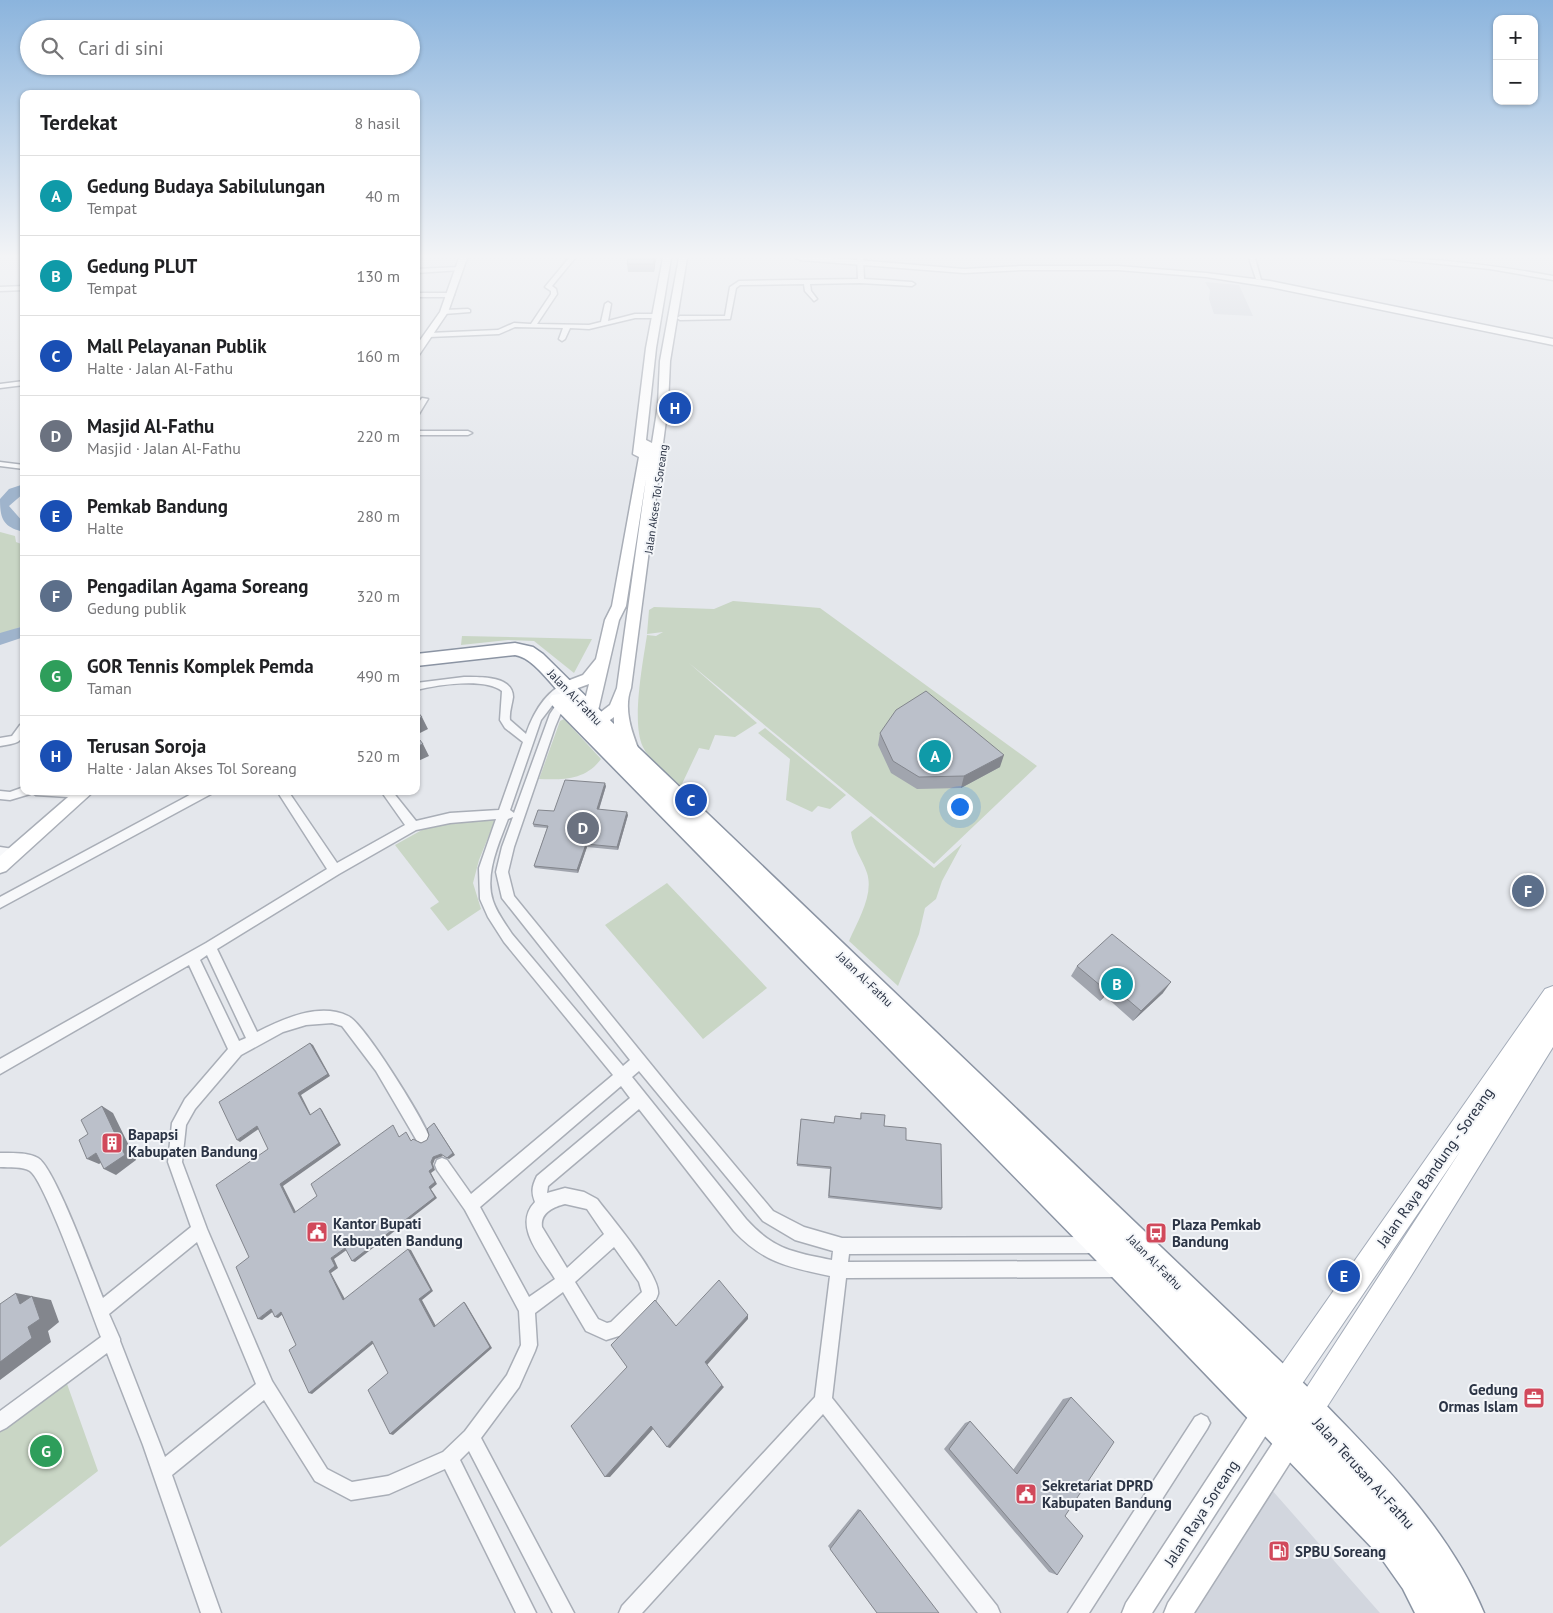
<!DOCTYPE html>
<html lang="id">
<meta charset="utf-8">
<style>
body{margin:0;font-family:"PT Sans",sans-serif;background:#f2f2f2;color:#202124}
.controls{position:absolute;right:15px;top:15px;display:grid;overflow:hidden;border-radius:10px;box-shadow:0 1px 4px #0004}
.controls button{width:45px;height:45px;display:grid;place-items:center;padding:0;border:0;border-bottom:1px solid #e0e0e0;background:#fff;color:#202124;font:25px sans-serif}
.you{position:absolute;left:959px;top:806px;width:18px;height:18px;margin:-12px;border:4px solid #fff;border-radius:50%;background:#1a73e8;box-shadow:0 0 0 8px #1a73e833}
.badge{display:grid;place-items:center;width:32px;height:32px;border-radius:50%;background:#db2777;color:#fff;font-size:16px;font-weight:700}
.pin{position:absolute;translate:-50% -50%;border:2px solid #fff;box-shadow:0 1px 5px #0006}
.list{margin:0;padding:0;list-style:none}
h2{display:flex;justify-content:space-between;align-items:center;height:65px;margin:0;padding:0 20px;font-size:21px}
h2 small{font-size:16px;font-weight:400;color:#757577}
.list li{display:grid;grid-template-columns:32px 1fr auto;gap:15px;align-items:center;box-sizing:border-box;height:80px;padding:0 20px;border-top:1px solid #e0e0e0}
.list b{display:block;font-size:19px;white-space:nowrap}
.list p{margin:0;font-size:16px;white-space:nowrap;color:#757577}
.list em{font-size:16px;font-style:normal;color:#757577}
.icon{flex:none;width:28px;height:28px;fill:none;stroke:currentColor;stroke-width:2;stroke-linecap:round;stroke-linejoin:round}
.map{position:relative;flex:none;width:1553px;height:1613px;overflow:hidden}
.search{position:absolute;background:#fff;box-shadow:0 1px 4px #0004;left:20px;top:20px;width:400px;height:55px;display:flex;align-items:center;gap:12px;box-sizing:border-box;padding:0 18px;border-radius:28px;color:#757577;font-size:19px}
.panel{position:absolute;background:#fff;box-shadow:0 1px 4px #0004;left:20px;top:90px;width:400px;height:705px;border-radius:10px}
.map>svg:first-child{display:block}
.built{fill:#d2d6de}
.green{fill:#c9d6c5}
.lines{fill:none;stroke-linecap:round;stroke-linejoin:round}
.river{fill:#9fb4cc;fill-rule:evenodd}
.street-casing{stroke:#a9aeb7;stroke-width:3}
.secondary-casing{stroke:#a9aeb7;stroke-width:3}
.primary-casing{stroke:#a3abb8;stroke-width:2}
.highway-casing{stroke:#8b94a3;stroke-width:3}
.street{fill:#f7f8fa;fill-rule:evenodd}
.secondary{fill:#fff;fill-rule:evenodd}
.primary{fill:#fff;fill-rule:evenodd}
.highway{fill:#fff;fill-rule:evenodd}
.wall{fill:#a1a5ae}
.shaded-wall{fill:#83868d}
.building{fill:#bbc0ca;stroke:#83868d}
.labels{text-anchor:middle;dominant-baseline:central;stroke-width:4;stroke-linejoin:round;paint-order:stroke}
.far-street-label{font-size:11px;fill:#2b3445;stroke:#f4f6f9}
.street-label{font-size:12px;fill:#2b3445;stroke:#f4f6f9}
.near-poi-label{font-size:15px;font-weight:bold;fill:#2b3445;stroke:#f4f6f9;text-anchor:start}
.near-street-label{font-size:15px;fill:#2b3445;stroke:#f4f6f9}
</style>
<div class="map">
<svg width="1553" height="1613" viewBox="0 0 1553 1613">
<rect width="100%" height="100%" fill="#e4e7ec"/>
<path class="built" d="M1205 282 1239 285 1253 316 1214 314 1209 299 1210 290Z
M1271 1489 1380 1613H1194Z"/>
<path class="green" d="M0 532 15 536 16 542 24 545V625L0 636Z
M733 601 820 608 1037 766 934 864 689 663 757 723 735 737 715 735 709 750 699 748 681 786C669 775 650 762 643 747 631 723 643 662 647 635L656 636 663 632 647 634 649 610 654 607 714 609Z
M462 636 592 639 574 673 534 641 508 640 461 645Z
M564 719 601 759C586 780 563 780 539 779L560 721Z
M765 728 846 795 830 809 818 806 812 812 786 800 790 759 758 733Z
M871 816 934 868 962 844 942 881 936 899 925 908 919 934 898 986 849 941C858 920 874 895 867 873 862 858 853 848 851 832Z
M496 818 479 860 473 883 481 909 448 931 430 908 439 902 395 845 429 826Z
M667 883 767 988 703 1039 605 925Z
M66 1381 98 1471 0 1547V1431Z"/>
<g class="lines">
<path class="river" d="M24 484V493L9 506 24 523V532C3 527 0 519 0 499L9 489Z
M24 626V637L0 645V633Z"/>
<g class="street-casing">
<path id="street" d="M569 258H575L552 286 556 289 557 294 537 324 589 325 601 322 605 304 608 302 611 304 608 321 635 314H658L661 316 658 318H635L589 329 570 328 565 339 562 341 559 339 563 328 515 327 499 334 429 337 426 335 429 333 498 330 514 323 531 324 551 294V291L545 287Z
M857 258H863L864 279 912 282 915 284 912 286 860 283 810 284 811 291 817 299 814 301 805 291 804 284 740 285 736 288 730 319 680 320 677 318 680 316H725L730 287 739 281 858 279Z
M1249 258H1255L1261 280 1256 279Z
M1382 258C1440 258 1497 266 1553 276V280L1490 269Z
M459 267 461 270 416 273V269Z
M24 286V290L0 291V287Z
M416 293H451L454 295 451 297H416Z
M468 309 470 310V312L444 314 441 312 444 310Z
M24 381V385L0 388V384Z
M422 398 428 399 419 414H416V406Z
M416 431H468L472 433 468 435H416Z
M0 462 24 465V469L0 466Z
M464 677C478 677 513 675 513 697 512 705 509 712 510 720L526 734C533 714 546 690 567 683L572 687 558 698 541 720 510 810 514 813 550 714 562 696H570L571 699 560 715 555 727 514 847 508 872 514 896 680 1100 773 1211 804 1227 842 1238 1096 1237 1102 1239 1104 1245 1102 1251 1096 1253 849 1254 848 1262 1118 1261 1124 1263 1126 1269 1124 1275 1118 1277 846 1278 832 1398 997 1606 1000 1613H978L823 1414 642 1613H619L622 1606 815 1397 830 1276C789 1267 764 1263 734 1231L639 1109 548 1186 547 1193 565 1188 584 1192 597 1199C610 1216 661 1276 658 1294 657 1298 654 1302 653 1305L622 1335 606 1340 586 1331 563 1292 535 1313 537 1345 535 1351 519 1387 481 1438 574 1613H553L469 1451 460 1460 536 1613H516L445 1469 389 1494 351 1500 315 1481 264 1400 172 1475 221 1613H201L143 1445 107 1353 6 1428 0 1431V1411L101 1337C91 1312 45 1181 30 1171 23 1166 9 1168 0 1167V1153C12 1153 27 1152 38 1158 55 1168 93 1274 103 1298L191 1227 168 1162 172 1123 185 1099 228 1049 189 965 0 1074V1059L206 943 327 869 277 791H288L337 863 405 825 381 791H392L416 821 450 813 499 810 523 742 505 728 500 720 502 691C485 677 436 685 416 690V683ZM513 817 502 847 496 872 502 898 630 1060 623 1066 512 934C505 923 497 913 493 901 484 875 499 843 508 819ZM496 819 479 868 480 899 488 917 504 942 613 1075 471 1194 447 1160 442 1158 437 1160 435 1165 437 1170 465 1210 519 1311 521 1345 507 1375 465 1431 443 1452 388 1476 352 1482 327 1469 272 1381 207 1229 182 1162 186 1125 195 1109 241 1055 283 1032 306 1025 332 1023 342 1026 376 1071 417 1141 422 1143 427 1141 429 1136C421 1116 364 1023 348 1016 319 1002 283 1019 257 1032L217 949 339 874 416 830 450 823ZM207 955 246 1038 239 1041 200 960ZM639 1071 763 1221 795 1240 833 1251 832 1260C793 1252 774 1250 746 1219L632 1077ZM621 1086 630 1098 537 1176C532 1186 531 1192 535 1202 512 1226 542 1257 555 1279L529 1297 480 1207ZM565 1204 587 1209 604 1234 567 1268 542 1227C540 1213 553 1207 565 1204ZM197 1242 256 1384 165 1457 120 1341V1339L109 1314ZM614 1247 639 1282 642 1292 611 1322 607 1323 598 1319 575 1282Z
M24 724C24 744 17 743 0 746V738L12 736 20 725Z
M24 787V791H87L89 794 87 797 83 798 36 795 31 792 30 794 10 800 0 799V791L10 792Z
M197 791H212L211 794 0 908V897Z
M0 847 20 850 22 853 20 856 0 857Z
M1201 1414 1207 1417 1210 1423 1207 1429 1089 1613H1068L1195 1417Z"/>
</g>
<g class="secondary-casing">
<path id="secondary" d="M459 258H467L448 312 419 355 416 356V346L440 312Z
M663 258H671L656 348 646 440 652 443 658 405 660 361 679 258H687L670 361 668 405 631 688C623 709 632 733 640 753L637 757H627L624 753 614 726V717L594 732H584L579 724 589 684 567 692 560 687 562 683 583 675 596 659 605 620 612 606 639 457 633 454 646 348ZM646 479 617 688 610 705 597 715 619 620 626 606Z
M796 258H832L964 269 1022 266H1118L1206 273 1270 281 1553 339V345L1270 287 1206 277 1118 270H1022L964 273 800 260Z
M75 791H94L6 871 0 873V856Z
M1266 1399 1275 1403 1279 1412 1275 1421 1152 1613H1122L1126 1603 1257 1403Z
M1291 1425 1300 1429 1304 1438 1300 1447 1194 1613H1164L1168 1603 1282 1429Z"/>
</g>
<g class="primary-casing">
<path id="primary" d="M1553 986V1047L1411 1276 1314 1427 1304 1432 1294 1427 1289 1417 1294 1407 1461 1150 1289 1403 1279 1407 1269 1403 1265 1393 1269 1383 1545 989Z"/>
</g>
<g class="highway-casing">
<path id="highway" d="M515 643 533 647 543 654 619 729 1320 1399C1382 1463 1449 1529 1484 1613H1415L1403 1589 1379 1555 1093 1257 552 705 549 700 552 695 561 694C548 681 533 658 515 655L416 666V654Z"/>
</g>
<use href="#street" class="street"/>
<use href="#secondary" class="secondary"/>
<use href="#primary" class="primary"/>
<use href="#highway" class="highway"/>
</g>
<path class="wall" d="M656 258 654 272H628L627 264Z
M880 733 1000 767 961 788 917 789 891 773 878 745Z
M606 786 599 810 628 815 618 850 587 847 578 873 535 868 534 866 547 828 534 827 533 824Z
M1077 966 1163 993 1133 1021 1105 996 1100 1001 1071 976Z
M861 1113 884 1126 906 1140 942 1208 941 1210 828 1198 830 1169 797 1166 801 1119 834 1123 860 1119Z
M1071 1397 1057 1575 1049 1572 944 1449 965 1423 970 1421 1013 1470 1063 1399Z
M858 1509 860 1510 877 1613 828 1546Z"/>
<path class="shaded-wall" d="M654 258H656L654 272Z
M422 717 428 729 416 735V720Z
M423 744 429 756 416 762V747Z
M1004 755 1000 767 961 788 964 776Z
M605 783 606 786 598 812 597 809Z
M627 812 628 815 618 850 617 847Z
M586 844 587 847 578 873 577 870Z
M1171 982 1163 993 1133 1021 1141 1011Z
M1112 986 1105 996 1100 1001 1107 991Z
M310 1043 313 1045 330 1076 301 1095 312 1117 310 1115 298 1093Z
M102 1106 113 1113 136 1160 116 1175 104 1169Z
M320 1108 322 1110 341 1145 283 1186 297 1214 294 1213 280 1184Z
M434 1123 455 1155 449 1159 447 1158Z
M257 1126 260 1128 240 1142 237 1140Z
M96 1153 108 1158 99 1164 87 1159Z
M441 1154 443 1156 435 1159 433 1164 435 1170 431 1173 437 1184 431 1189 437 1198 355 1262 352 1261 429 1187V1171L431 1162 433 1157Z
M345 1248 348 1249 334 1259 338 1268 331 1273 346 1301 343 1300 329 1271 331 1258Z
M408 1249 411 1250 433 1291 422 1300 437 1328 434 1327 419 1299Z
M16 1293 51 1300 59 1322 48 1331 51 1342 0 1380V1362L28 1327Z
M464 1302 466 1304 492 1348 393 1435 390 1434Z
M271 1309 275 1310 262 1320 258 1319Z
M281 1312 284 1313 278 1318 275 1317Z
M748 1315V1319L707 1365 705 1362Z
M372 1341 375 1342 312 1394 309 1393Z
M722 1385 724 1387 670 1448 667 1447Z
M651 1426 655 1427 610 1477H605Z"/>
<path class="building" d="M628 258H654V264H627Z
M926 691 1004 755 964 776 919 777 893 761 880 733 896 710Z
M416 710 422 717 416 720Z
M416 735 423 744 416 747Z
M565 780 605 783 597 809 627 812 617 847 586 844 577 870 534 866 548 826 533 824 538 810 554 811Z
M1112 934 1171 982 1141 1011 1112 986 1107 991 1077 966Z
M310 1043 328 1074 298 1093 310 1115 320 1108 339 1143 280 1184 294 1213 317 1196 311 1184 393 1125 399 1137 406 1132 411 1141 413 1139 421 1143 427 1140 429 1135 427 1129 434 1123 453 1153 447 1158 441 1154 433 1157 431 1162 433 1168 429 1171 435 1182 429 1187 435 1197 352 1261 345 1248 331 1258 335 1266 329 1271 343 1300 408 1249 431 1290 419 1299 434 1327 464 1302 490 1347 390 1434 368 1390 388 1373 372 1341 309 1393 289 1350 296 1345 281 1312 275 1317 271 1309 258 1319 236 1267 249 1257 216 1185 268 1149 257 1126 237 1140 219 1102Z
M102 1106 125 1155 104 1169 96 1153 87 1159 79 1140 88 1134 81 1120Z
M861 1113 885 1115 884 1126 906 1128V1140L941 1144 942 1208 829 1196 831 1167 797 1164 801 1119 834 1123 835 1116 861 1119Z
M719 1280 748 1315 705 1362 722 1385 667 1447 651 1426 605 1477 571 1426 627 1367 611 1345 655 1300 676 1326Z
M16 1293 20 1304 32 1296 40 1319 28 1327 32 1338 0 1362V1304Z
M1071 1397 1114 1442 1065 1516 1083 1536 1057 1575 949 1449 970 1421 1017 1474Z
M860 1510 939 1613H877L830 1549Z"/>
<linearGradient id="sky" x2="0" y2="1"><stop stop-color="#8bb4dd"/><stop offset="0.53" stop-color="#f3f4f6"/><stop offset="1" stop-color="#f3f4f6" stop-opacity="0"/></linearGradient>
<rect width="1553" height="484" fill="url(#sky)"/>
<defs>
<g id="building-square" transform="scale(1.125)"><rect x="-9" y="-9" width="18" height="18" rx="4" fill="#d1495b" stroke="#f4f6f9"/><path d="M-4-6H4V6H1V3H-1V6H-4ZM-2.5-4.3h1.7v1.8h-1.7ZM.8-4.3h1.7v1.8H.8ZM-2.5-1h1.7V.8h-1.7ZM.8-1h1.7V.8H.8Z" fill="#fff"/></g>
<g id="civic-square" transform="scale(1.125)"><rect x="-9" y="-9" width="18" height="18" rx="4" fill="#d1495b" stroke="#f4f6f9"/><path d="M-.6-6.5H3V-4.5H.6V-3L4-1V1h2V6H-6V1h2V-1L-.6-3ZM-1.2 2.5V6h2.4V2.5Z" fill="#fff"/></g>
<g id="bus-square" transform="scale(1.125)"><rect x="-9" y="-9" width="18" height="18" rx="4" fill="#d1495b" stroke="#f4f6f9"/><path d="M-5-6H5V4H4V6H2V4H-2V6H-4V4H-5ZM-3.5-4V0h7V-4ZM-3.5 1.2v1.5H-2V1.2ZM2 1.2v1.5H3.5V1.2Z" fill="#fff"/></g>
<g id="office-square" transform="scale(1.125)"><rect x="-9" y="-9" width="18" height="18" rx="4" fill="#d1495b" stroke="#f4f6f9"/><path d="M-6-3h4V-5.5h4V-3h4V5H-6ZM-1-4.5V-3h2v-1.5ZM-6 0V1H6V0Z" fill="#fff"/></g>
<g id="fuel-square" transform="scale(1.125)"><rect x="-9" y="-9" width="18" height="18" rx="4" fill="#d1495b" stroke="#f4f6f9"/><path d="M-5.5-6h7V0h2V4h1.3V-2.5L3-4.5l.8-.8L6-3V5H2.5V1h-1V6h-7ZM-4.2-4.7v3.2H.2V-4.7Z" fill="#fff"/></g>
</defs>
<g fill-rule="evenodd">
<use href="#building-square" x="112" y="1143"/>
<use href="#civic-square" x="317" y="1232"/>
<use href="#bus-square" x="1156" y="1233"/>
<use href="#office-square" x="1534" y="1398"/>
<use href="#civic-square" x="1026" y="1494"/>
<use href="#fuel-square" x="1279" y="1551"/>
</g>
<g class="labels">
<g class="far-street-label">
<text transform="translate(656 499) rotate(-82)">Jalan Akses Tol Soreang</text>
</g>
<g class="street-label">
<text transform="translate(575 697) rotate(46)">Jalan Al-Fathu</text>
<text transform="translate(865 979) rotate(44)">Jalan Al-Fathu</text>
<text transform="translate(1155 1262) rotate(45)">Jalan Al-Fathu</text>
</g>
<g class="near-poi-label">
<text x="128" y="1134">Bapapsi<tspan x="128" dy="17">Kabupaten Bandung</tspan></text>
<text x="333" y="1223">Kantor Bupati<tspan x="333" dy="17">Kabupaten Bandung</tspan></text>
<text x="1172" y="1224">Plaza Pemkab<tspan x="1172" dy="17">Bandung</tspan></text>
<text x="1518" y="1389" text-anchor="end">Gedung<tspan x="1518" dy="17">Ormas Islam</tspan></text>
<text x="1042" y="1485">Sekretariat DPRD<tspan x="1042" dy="17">Kabupaten Bandung</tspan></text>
<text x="1295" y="1551">SPBU Soreang</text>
</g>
<g class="near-street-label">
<text transform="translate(1435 1167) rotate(-55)">Jalan Raya Bandung - Soreang</text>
<text transform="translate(1364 1473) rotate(48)">Jalan Terusan Al-Fathu</text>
<text transform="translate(1201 1513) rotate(-57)">Jalan Raya Soreang</text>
</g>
</g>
</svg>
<div class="controls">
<button>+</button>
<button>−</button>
</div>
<div class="you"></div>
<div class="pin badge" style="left:935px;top:756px;background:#0f9aa8">A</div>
<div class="pin badge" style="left:1117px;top:984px;background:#0f9aa8">B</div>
<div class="pin badge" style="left:691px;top:800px;background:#1a4fb4">C</div>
<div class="pin badge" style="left:583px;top:828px;background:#6b7280">D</div>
<div class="pin badge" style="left:1344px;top:1276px;background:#1a4fb4">E</div>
<div class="pin badge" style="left:1528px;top:891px;background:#5c6f8a">F</div>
<div class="pin badge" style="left:46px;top:1451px;background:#2e9e5b">G</div>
<div class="pin badge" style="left:675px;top:408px;background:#1a4fb4">H</div>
<div class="search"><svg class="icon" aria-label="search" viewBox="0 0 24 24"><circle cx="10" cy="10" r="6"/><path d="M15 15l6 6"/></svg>Cari di sini</div>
<section class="panel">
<h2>Terdekat<small>8 hasil</small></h2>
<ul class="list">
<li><span class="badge" style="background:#0f9aa8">A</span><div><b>Gedung Budaya Sabilulungan</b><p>Tempat</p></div><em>40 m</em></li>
<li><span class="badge" style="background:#0f9aa8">B</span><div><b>Gedung PLUT</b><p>Tempat</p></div><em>130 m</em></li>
<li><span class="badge" style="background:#1a4fb4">C</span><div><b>Mall Pelayanan Publik</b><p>Halte · Jalan Al-Fathu</p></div><em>160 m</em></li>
<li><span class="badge" style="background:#6b7280">D</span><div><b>Masjid Al-Fathu</b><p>Masjid · Jalan Al-Fathu</p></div><em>220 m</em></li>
<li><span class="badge" style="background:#1a4fb4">E</span><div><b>Pemkab Bandung</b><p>Halte</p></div><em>280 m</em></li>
<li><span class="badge" style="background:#5c6f8a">F</span><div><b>Pengadilan Agama Soreang</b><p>Gedung publik</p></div><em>320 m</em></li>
<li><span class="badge" style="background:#2e9e5b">G</span><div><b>GOR Tennis Komplek Pemda</b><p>Taman</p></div><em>490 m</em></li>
<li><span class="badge" style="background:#1a4fb4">H</span><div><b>Terusan Soroja</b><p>Halte · Jalan Akses Tol Soreang</p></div><em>520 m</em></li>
</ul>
</section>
</div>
